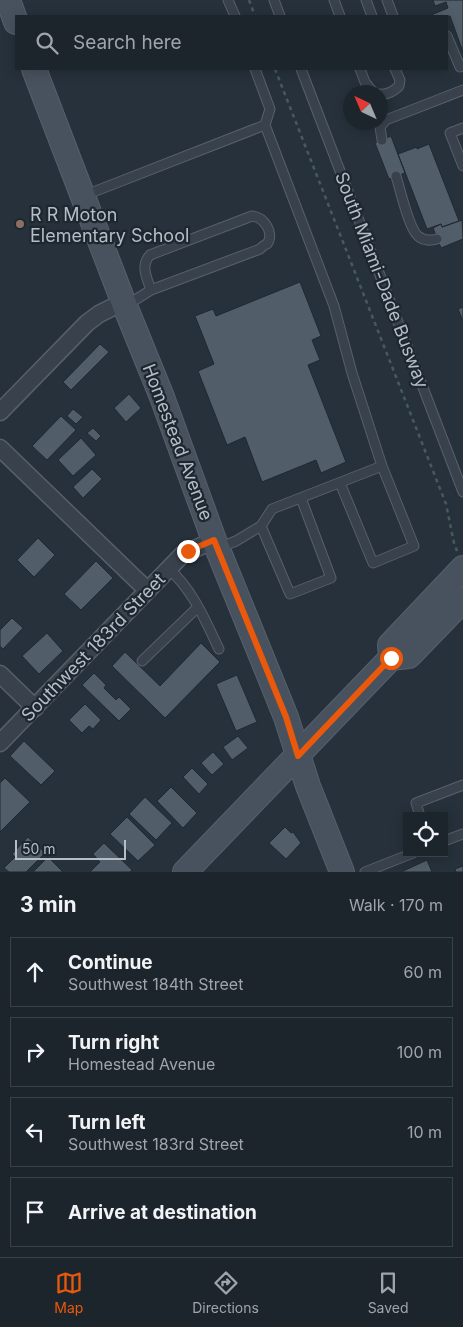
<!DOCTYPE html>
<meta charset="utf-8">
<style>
body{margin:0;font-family:Inter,sans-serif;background:#252d34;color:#f1f3f6}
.controls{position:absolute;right:15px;bottom:15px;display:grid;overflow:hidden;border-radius:0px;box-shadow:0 2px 12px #0003}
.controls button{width:45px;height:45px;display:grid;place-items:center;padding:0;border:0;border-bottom:1px solid #3a4248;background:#1c252c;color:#f1f3f6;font:25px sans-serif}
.compass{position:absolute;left:343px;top:85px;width:45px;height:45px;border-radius:50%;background:#1c252c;box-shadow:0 2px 12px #0003;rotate:316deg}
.scale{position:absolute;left:15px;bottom:12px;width:111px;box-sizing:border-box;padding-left:5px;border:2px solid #b5bdc7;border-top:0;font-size:14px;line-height:18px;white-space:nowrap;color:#b5bdc7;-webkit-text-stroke:4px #1e2730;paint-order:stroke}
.stop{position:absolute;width:15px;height:15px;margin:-11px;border:4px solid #ea580c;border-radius:50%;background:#fff}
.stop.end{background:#ea580c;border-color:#fff;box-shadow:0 1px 5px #0008}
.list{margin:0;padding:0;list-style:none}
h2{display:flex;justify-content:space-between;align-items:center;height:65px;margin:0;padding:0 20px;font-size:21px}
h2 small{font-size:16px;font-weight:400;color:#a0a5a9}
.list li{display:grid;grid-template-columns:32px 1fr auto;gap:15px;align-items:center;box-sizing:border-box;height:70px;margin:0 10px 10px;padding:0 10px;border:1px solid #3a4248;border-radius:0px}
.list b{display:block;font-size:19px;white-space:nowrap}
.list p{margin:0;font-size:16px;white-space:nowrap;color:#a0a5a9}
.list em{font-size:16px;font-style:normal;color:#a0a5a9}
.icon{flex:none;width:28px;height:28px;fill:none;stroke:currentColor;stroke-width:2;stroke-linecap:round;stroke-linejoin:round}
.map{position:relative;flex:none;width:463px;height:872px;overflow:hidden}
.search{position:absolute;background:#1c252c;box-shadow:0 2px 12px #0003;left:15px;right:15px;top:15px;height:55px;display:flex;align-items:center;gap:12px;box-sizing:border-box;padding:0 18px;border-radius:0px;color:#a0a5a9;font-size:19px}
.sheet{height:385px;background:#1c252c}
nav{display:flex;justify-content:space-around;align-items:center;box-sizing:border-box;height:70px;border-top:1px solid #3a4248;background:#1c252c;font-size:14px;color:#a0a5a9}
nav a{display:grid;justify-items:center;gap:2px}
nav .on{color:#ea580c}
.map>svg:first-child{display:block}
.building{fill:#515d69;stroke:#202933}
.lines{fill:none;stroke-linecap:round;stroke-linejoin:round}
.lane-casing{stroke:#57606a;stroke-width:11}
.street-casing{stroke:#57606a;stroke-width:19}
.secondary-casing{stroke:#57606a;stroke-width:26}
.path{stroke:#475a5b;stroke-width:2.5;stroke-dasharray:4 4;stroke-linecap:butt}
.lane{stroke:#39424c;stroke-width:9}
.street{stroke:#39424c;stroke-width:16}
.secondary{stroke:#48525e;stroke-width:24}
.route{stroke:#ea580c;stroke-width:6}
.education-dot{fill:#8d6e63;stroke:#1e2730;stroke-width:2}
.labels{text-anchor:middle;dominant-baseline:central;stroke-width:4.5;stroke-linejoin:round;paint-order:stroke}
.poi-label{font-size:18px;fill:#b5bdc7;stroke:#1e2730;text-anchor:start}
.street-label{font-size:18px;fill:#b5bdc7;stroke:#1e2730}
</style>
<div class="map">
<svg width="463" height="872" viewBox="0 0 463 872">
<rect width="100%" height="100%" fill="#26313b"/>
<path class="building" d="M433 0H463V52L450 16H432L431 15 448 8 446 2 435 6Z
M391 136 405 173 389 179 375 143Z
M429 144 459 221 442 227 441 224 427 229 398 154 417 147V149Z
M462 220 463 239 441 248 433 228 441 224 442 227Z
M300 282 321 336 312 340 320 360 308 365 346 462 321 473 316 460 262 482 245 437 227 445 198 371 214 364 195 316 213 309 216 316Z
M463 307V321L458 309Z
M100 344 109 352 71 390 63 382Z
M129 394 141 408 126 422 114 408Z
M73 409 83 417 76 424 67 416Z
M61 416 76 430 47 460 32 446Z
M93 428 101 436 96 441 87 433Z
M81 438 96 455 73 476 58 460Z
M92 469 102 479 83 498 73 487Z
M38 538 55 555 34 577 17 560Z
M96 561 113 578 81 610 64 594Z
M12 618 23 628 3 649 0 646V630Z
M47 633 63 651 39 674 22 656Z
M201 643 220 662 165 718 112 666 125 652 160 686Z
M94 673 106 685 104 688 116 700 119 697 131 709 119 721 82 685Z
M237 675 257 722 236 731 216 684Z
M85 704 101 720 93 729 89 726 82 733 69 720Z
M238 736 248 748 232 760 223 747Z
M24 741 55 771 41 785 10 756Z
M213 752 224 764 212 775 201 763Z
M192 768 208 784 199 794 183 777Z
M5 778 30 802 0 832V783Z
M171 787 197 813 183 828 157 801Z
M145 797 172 823 156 840 129 814Z
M127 817 155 845 138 861 110 834Z
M285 827 291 833 293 832 301 843 286 859 269 843Z
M28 837 45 853 26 872H9L4 868 15 857 12 854Z
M104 843 132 870 130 872H90L100 862 93 854Z
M48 857 63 872H33Z
M427 860 432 872H401Z
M463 866V872H456L455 869Z"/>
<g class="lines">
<g class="lane-casing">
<path id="lane" d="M228 0 235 16
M274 0 280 16
M334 0 340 16
M366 0 372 16
M387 0 393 16
M447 36 460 67 463 65
M301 69 463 492
M360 69 365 82 373 92
M380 94C388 95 394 91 399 86L400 80 395 69
M463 128 450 133 463 166
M382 140 380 127 386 120 463 90
M396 176C400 189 409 229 418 236 424 241 430 241 437 239
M83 196 265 125
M127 305 151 290 260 249C260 248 266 244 267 244 275 233 264 217 252 216L150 255C140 266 147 278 151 290
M340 483 373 563 414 546 382 466
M261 526 290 594 331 578 301 498
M218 548 236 541 261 526 272 509 382 466 352 373 334 306 265 125 270 109 255 69
M168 568C193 590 205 620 219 649
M142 661 198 607
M420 816 416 803 463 785
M444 841 463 834
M365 872 413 853"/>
</g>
<g class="street-casing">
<path id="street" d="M0 412 87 323 99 314 123 302
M0 448 147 590
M0 674 35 708
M0 743 182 555 214 540"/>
</g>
<g class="secondary-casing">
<path id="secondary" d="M8 0 16 22
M34 69 125 306 162 397 214 540 286 717 308 786 342 872
M391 658 390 645 463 568
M185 872 391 658 409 656 463 600"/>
</g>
<path class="path" d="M249 0 255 16
M275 69 446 504 454 543 457 551"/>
<use href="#lane" class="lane"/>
<use href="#street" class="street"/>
<use href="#secondary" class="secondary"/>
</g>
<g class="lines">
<path class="route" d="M188 551 214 540 286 717 298 756 391 658"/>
</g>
<circle class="education-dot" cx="20" cy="224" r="5"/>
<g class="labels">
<g class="poi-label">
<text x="30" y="214">R R Moton<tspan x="30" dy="21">Elementary School</tspan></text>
</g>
<g class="street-label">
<text transform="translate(382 280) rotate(69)">South Miami-Dade Busway</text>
<text transform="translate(178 442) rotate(69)">Homestead Avenue</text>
<text transform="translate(93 647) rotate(-46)">Southwest 183rd Street</text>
</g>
</g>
</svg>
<div class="controls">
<button><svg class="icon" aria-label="locate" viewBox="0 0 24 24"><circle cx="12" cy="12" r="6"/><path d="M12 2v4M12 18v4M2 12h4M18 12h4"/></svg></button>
</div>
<svg class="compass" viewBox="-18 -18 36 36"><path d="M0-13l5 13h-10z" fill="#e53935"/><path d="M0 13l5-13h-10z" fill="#a0a5a9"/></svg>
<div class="scale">50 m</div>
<div class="stop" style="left:391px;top:658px"></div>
<div class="stop end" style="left:188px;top:551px"></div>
<div class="search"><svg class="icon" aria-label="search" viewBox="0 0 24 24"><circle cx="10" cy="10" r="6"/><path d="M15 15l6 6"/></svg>Search here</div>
</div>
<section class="sheet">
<h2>3 min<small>Walk · 170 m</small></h2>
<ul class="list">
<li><svg class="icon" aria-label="ahead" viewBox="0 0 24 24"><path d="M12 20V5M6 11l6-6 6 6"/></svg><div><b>Continue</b><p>Southwest 184th Street</p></div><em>60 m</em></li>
<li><svg class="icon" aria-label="right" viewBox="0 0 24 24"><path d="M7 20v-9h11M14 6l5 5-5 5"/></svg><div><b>Turn right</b><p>Homestead Avenue</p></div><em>100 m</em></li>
<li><svg class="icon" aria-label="left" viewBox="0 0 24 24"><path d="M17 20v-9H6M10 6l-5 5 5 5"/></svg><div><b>Turn left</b><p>Southwest 183rd Street</p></div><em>10 m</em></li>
<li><svg class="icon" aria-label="arrive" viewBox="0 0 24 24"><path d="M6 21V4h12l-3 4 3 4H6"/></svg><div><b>Arrive at destination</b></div></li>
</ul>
</section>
<nav>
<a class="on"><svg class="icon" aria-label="map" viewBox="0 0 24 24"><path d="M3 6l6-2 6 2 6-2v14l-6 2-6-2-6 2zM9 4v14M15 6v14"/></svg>Map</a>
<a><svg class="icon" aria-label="directions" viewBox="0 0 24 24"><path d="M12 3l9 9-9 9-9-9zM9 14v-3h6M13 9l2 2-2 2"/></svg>Directions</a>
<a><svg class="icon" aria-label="saved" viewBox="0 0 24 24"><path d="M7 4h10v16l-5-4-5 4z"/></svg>Saved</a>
</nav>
